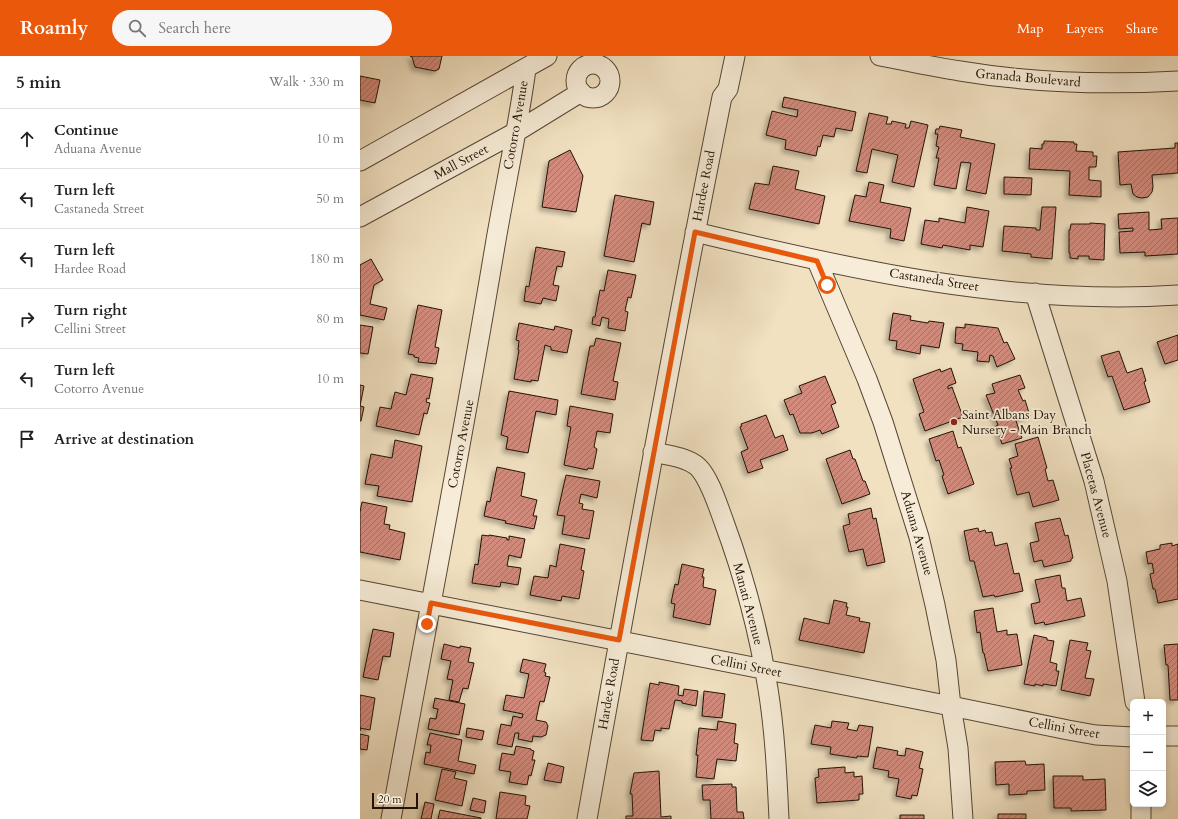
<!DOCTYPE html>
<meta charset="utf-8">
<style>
body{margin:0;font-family:Cardo,serif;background:#f6f6f6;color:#222}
.controls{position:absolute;right:12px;bottom:12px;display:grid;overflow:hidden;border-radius:6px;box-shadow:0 2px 6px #0003}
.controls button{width:36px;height:36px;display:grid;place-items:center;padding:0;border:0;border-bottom:1px solid #e0e0e0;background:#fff;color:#222;font:20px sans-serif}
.scale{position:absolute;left:12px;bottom:10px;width:46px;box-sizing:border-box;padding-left:4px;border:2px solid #231205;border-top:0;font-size:11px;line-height:14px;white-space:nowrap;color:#231205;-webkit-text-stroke:3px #f6ecd7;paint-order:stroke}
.stop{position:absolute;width:12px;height:12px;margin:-9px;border:3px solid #ea580c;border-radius:50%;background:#fff}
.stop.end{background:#ea580c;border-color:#fff;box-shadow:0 1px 4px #0008}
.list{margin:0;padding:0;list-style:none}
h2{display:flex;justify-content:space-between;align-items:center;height:52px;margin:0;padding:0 16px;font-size:17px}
h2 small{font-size:13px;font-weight:400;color:#767676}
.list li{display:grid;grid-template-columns:26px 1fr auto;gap:12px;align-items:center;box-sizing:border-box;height:60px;padding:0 16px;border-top:1px solid #e0e0e0}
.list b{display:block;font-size:15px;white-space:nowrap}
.list p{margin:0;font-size:13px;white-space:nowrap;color:#767676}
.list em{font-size:13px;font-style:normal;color:#767676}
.icon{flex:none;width:22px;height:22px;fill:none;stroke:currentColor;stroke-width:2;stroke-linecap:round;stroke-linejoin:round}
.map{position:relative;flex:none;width:818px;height:763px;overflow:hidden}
header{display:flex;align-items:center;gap:24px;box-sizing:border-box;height:56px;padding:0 20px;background:#ea580c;color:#fff}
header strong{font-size:19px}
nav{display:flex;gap:22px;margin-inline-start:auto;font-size:14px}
.search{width:280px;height:36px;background:#f6f6f6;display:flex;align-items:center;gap:10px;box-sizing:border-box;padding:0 14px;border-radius:22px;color:#767676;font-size:15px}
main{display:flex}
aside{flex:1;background:#fff}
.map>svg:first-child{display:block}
.building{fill:url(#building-hatch);stroke:#231205;filter:url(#shadow)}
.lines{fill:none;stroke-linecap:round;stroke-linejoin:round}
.minor-casing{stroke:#564634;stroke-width:21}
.minor{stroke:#f6ecd7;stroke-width:19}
.route{stroke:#ea580c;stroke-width:5}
.poi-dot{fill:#8f2418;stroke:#f6ecd7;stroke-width:1.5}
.labels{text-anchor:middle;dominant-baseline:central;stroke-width:3.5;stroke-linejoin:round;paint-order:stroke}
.street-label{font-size:13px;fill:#231205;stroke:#f6ecd7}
.poi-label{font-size:13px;fill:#231205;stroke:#f6ecd7;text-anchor:start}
</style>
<header>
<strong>Roamly</strong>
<div class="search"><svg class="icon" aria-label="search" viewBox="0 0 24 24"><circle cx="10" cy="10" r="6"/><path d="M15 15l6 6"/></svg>Search here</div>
<nav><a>Map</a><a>Layers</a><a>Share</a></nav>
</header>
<main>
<aside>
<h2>5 min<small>Walk · 330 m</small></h2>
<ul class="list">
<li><svg class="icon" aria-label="ahead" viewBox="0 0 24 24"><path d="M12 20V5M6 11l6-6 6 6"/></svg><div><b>Continue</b><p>Aduana Avenue</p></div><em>10 m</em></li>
<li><svg class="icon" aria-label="left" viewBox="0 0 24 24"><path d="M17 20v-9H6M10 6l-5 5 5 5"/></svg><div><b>Turn left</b><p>Castaneda Street</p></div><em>50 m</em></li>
<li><svg class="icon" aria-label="left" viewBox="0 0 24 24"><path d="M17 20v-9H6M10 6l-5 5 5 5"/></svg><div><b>Turn left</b><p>Hardee Road</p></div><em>180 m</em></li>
<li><svg class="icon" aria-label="right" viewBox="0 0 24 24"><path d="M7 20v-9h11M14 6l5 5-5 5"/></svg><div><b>Turn right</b><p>Cellini Street</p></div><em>80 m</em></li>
<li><svg class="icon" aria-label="left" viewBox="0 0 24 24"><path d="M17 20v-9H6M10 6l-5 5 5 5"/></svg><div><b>Turn left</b><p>Cotorro Avenue</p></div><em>10 m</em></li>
<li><svg class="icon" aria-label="arrive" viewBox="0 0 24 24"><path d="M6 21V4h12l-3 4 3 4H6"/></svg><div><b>Arrive at destination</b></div></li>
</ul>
</aside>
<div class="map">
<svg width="818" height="763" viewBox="0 0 818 763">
<defs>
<pattern id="building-hatch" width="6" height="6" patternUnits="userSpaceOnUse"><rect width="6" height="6" fill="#d28b7d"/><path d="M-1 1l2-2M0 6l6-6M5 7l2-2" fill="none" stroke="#aa7064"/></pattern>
<filter id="shadow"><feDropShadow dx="-3.5" dy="3.5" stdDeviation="2" flood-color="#0004"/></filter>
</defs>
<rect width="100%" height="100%" fill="#f1e1c1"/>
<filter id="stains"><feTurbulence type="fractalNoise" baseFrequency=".005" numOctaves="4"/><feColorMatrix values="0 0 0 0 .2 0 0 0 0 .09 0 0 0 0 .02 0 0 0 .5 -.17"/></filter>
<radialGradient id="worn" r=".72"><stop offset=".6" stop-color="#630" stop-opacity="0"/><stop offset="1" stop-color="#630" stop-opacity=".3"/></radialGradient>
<path class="building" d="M50 0H82L79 13 75 15 55 11 52 1Z
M0 20 20 24 15 47 0 44Z
M424 41 496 56 492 75 476 72 474 81 463 79 460 91 458 90 456 100 425 93 426 84 406 79 412 55 437 61 438 54 422 51Z
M509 57 528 61 526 68H531L532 65 546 68 545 72H549L551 65 568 69 554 131 532 126 538 99 512 93 507 117 496 115Z
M580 70 602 74 600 81 635 88 626 138 606 134 611 107 601 106 596 133 574 129 579 102H576L579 91 576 90 578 78H575L576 73H579Z
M684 85 714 86V88H717L716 95 733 96V100H737L736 111H729V124L741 125V141L709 139 710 115 669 113 670 92 682 93V88H684Z
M815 87H818V117L792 119 793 131 792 136 788 141 782 142 777 141 773 138 771 128 760 129 758 96 815 92Z
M210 94 223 120 216 156 182 151 189 105Z
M413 110 439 115 435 133 465 140 459 168 389 153 395 127 409 129Z
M644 121 672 122 671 139 644 138Z
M509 126 524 129 520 146 551 152 544 185 530 182 531 173 489 165 495 139 506 141Z
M255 139 294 146 290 169 282 167 274 206 244 200Z
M607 151 629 155 623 191 610 189V194L583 189 582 192 561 188 565 164 579 166V162L605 167Z
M682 151H696L692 203 671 201V198L642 195 644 170 676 172V174H680Z
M789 156V174L802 173 801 163 818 162V198L785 200V196L760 197 759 176 773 175V172L759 173 758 158Z
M730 167 745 168 744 204 729 203V200H718V203L710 202V197H709V174H710L711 168H730Z
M176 191 205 196 202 211 197 210 193 229 199 230 196 245 183 242 181 248 164 245 166 230 169 231Z
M11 203 23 224 14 229 10 248 27 252 24 264 0 259V209Z
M248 214 276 219 271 242 268 241 265 255 268 256 265 275 248 272 249 263 242 261 240 270 232 268 233 261H235L240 234 244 235Z
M58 249 82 254 75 291 79 292 76 308 58 306 59 302 54 301V299L48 298Z
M533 257 551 260 550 264 568 267 569 265 584 267 579 292 561 289 560 298 536 293 537 285 529 284Z
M159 267 194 274 195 270 212 274 207 297 191 294V291L185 289 178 325 171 324V326L154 323 159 294H158L159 285 156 284Z
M605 268 638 272 644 287 647 286 655 303 637 311 633 300 630 299 629 306 617 305 618 296 602 294 603 288 595 287 596 271 605 272Z
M0 269 13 271 8 298 0 297Z
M818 279V304L805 308 797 286Z
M236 282 261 287 253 325 258 326 255 344 221 338 230 290H234Z
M759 295 767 317 782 312 786 325 784 326 790 346 764 354 752 320 748 321 741 300Z
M591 312 596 327 588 330V333L592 331 603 361 565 375 559 358 564 356 553 323 580 313 581 316Z
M51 318 73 322 69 343 67 342 66 346 70 347 67 358 64 357 59 379 16 370 20 351 31 353 35 336 46 339Z
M660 319 665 332 658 334 663 345 665 344 670 360 656 365 662 382 642 388 636 370 638 369 626 339 635 337 632 328Z
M465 320 476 347 471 349 479 371 462 378 460 374 452 377H440L433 358 430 359 424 344 442 337 439 330Z
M0 329 4 330 0 350 4 351 1 365H0Z
M149 335 198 344 196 359 176 355 168 397 146 393 148 381 141 379Z
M210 350 253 358 250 377 237 375 234 391 237 393 233 413 228 412 227 414 204 409 211 371 207 370Z
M406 359 415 382 423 379 428 394 400 404 403 412 388 417 381 396 388 393 380 371 382 370 381 368Z
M593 375 598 392 601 391 614 428 588 438 582 420 584 419 579 404 576 405 569 383Z
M678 381 687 412 685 413 688 425 693 424 699 444 673 451 669 436 657 439 650 412H652L649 403 658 400 655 388Z
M35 384 62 390 52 446 17 440 19 430 5 428 11 398 32 402Z
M490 394 493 403H495L503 425H505L510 438 482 448 466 403Z
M137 411 165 417 161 440 177 444 173 460H177L174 473 145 467 146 465 124 460 127 445 130 446Z
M206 419 240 425 237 442 221 438 219 447 223 448 222 453 234 455 229 483 202 478 205 460 197 459Z
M2 446 27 451 24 468 30 469 29 473 45 477 40 504 0 496V456Z
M511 452 513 463 516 462 525 506 507 510 503 493 489 496 483 470 490 468 488 458Z
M700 462 705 480 708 479 713 502 711 503V505L684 511 682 504 674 506 670 487 679 485 675 467Z
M618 472 619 476 625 474 626 477 632 476 635 490 647 487 654 518 659 517 663 535 635 541 634 539 623 541 614 505H610L604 475Z
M122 479 129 480V479L147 482V484H149V480L165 483 161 502 149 499 147 510 161 512 158 529 141 526 140 531 112 527 115 508 118 509Z
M812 487V490L818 488V543L798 547 795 533H793L790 518 794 517 792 507 788 508 786 496 800 493V489Z
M200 488 225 493 221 514 224 515 219 543 202 540 201 545 170 539 174 520 188 522 190 509 196 511Z
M322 508 344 513 342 521H344L343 531 356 534 350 569 313 561 315 548 311 547 315 528 318 529Z
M700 519 702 532H705L707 545 721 542 725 560 685 569 684 566 675 568 671 548 680 546 675 524Z
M474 544 487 547 486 551H488L486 559 500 562 499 565 510 567 504 597 439 584 444 562 469 568Z
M633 552 637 576 647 574V579L657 578 662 609 628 615 624 597H623L620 576 617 577 614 555Z
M13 573 34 577 30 601 23 600 18 624 3 621Z
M674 579 687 582V584L694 585 690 606 697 608 696 615H699L696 630 683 628V630L675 628V630L664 628Z
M710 584 728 587 726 594 731 595 725 622 734 623 730 640 701 634Z
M84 588 100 592V590L111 592 108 606 114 607 108 633 103 632 99 646 89 644 93 624 87 623 91 605 81 603Z
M818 588V644H810L808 609H806L804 589Z
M163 603 186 608 184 616 186 617 185 620 190 621 184 646 180 645 176 664 186 666 188 670 186 679 181 681 173 680 172 686 158 683 159 677H155L152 691 137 688 141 668 151 670 153 660 162 662 163 658 143 654 146 639 164 642 169 618 160 616Z
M299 626 319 630 318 639 323 640 324 633 338 635 336 650 322 647V645L315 644 309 673 301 672V675L295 674 293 685 281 684 290 627 299 629Z
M344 635 365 638 362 662 342 660Z
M0 639 15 642 10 674 0 672V675Z
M75 642 105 648 99 679 68 673 70 662 76 663 78 653 73 652Z
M358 665 376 668 374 687 378 688 376 705 357 703 354 723 336 721 338 699H336L339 672 357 674Z
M472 665 489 667 487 673 497 675 499 669 513 671 508 701 497 700V702L470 698 471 691 451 688 455 669 471 672Z
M107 672 124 675 122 684 106 681Z
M70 677 102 684 98 705 116 709 114 718 64 708 66 696 70 697 71 689H67Z
M0 678 9 680 7 694 0 693Z
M156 690 171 693V694L174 695 172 704H175L171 720 169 719 167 729 149 726 151 716 139 714 142 697 154 699Z
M517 691 538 695 537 699 545 700 546 692 563 696 559 712 563 713 557 740 552 739 551 743 536 740 539 723 528 721 529 715 513 712Z
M665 705 666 709 684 708 685 734 667 735V738L649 739V728L636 729 635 706Z
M188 707 204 711 201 727 184 724Z
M485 711V717L494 716V721L502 720 503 738H499V744L457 747 455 722 459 721 458 713Z
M82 713 96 716 94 722 107 725 102 750 75 744Z
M299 715 301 761 311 760V763H266V760H273L272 738H270L274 717Z
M693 720H723V724L745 723 746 754 711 755V752H694Z
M372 728V731H376L377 756H383L384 763H351L350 744H343L342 729Z
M140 736 166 740 165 749 170 750 167 763H136Z
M113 742 126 745 124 757 110 754Z
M65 746 74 748 71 763H61Z
M80 754 121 762V763H78Z
M638 758H666V763H638Z
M540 759H564V763H540Z"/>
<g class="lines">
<g class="minor-casing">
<path id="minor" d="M520 0C547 5 573 11 600 15 672 27 746 29 818 25
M216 25a17 17 0 1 1 34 0a17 17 0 1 1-34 0Z
M0 105 187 0
M0 161 156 76 221 36
M335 176C492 214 655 250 818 239
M457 205 507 323 523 366 559 481 575 549 586 604 591 650 598 692 603 763
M675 237 734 425 757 525 775 646
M293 396C307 399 327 401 338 411 350 423 358 450 364 466 384 520 399 576 408 633 415 676 417 720 419 763
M0 534 591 650 708 674 736 679 773 681
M803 680H818
M781 748V763
M31 763C66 572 103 382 135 190 145 131 158 72 166 13
M227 763C270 522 314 281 362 41L368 33 375 0"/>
</g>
<use href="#minor" class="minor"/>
</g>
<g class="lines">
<path class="route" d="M67 568 71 547 259 584 335 176 457 205 467 229"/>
</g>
<circle class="poi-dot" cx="594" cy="366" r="4"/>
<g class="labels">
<g class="street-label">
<text transform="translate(668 22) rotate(5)">Granada Boulevard</text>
<text transform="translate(156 69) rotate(-80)">Cotorro Avenue</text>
<text transform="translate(101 106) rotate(-28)">Mall Street</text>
<text transform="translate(344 130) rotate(-79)">Hardee Road</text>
<text transform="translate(574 224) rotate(9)">Castaneda Street</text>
<text transform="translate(101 388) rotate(-79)">Cotorro Avenue</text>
<text transform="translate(736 439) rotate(75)">Placetas Avenue</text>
<text transform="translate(557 477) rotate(74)">Aduana Avenue</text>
<text transform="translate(388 548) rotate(75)">Manati Avenue</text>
<text transform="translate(386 610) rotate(11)">Cellini Street</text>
<text transform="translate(249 638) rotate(-80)">Hardee Road</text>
<text transform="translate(704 672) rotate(10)">Cellini Street</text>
</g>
<g class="poi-label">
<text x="602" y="359">Saint Albans Day<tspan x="602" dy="15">Nursery - Main Branch</tspan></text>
</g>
</g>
<rect width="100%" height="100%" filter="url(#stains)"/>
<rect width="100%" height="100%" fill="url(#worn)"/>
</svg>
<div class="controls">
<button>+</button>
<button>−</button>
<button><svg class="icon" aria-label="layers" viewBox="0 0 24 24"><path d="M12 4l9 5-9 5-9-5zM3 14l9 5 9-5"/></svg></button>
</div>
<div class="scale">20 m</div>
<div class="stop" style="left:467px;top:229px"></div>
<div class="stop end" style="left:67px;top:568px"></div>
</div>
</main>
